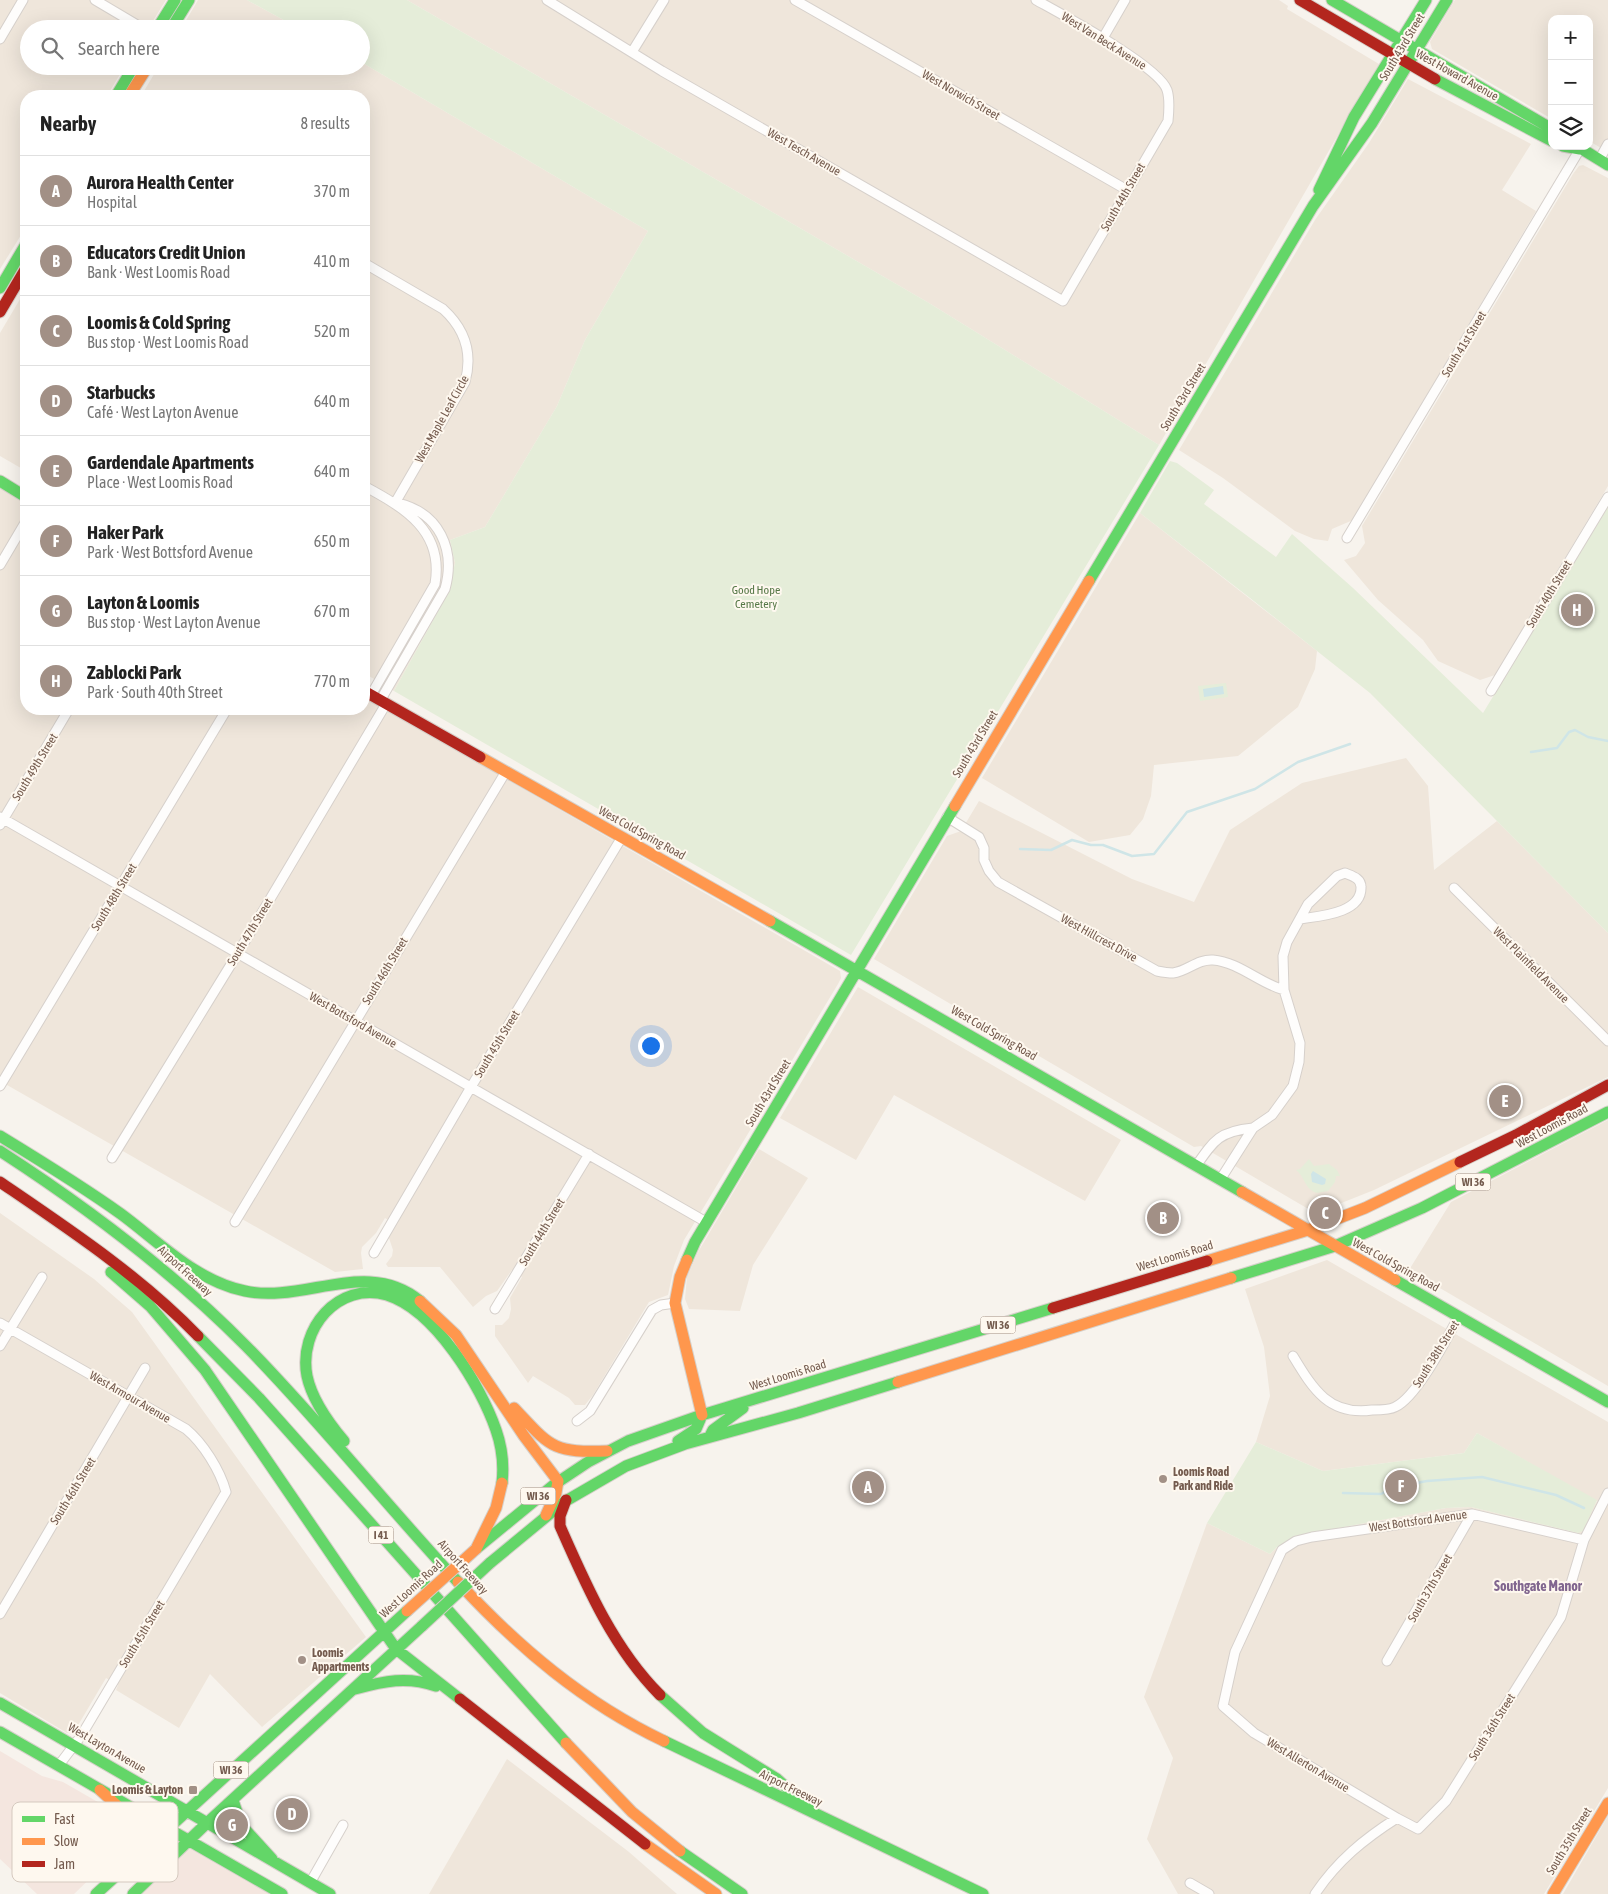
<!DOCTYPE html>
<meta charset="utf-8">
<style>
body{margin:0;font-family:"Asap Condensed",sans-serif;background:#f6f6f6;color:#222}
.controls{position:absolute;right:15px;top:15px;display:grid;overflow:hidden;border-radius:10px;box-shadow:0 5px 20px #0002}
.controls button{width:45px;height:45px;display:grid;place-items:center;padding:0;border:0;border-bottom:1px solid #e0e0e0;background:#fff;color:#222;font:25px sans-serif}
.you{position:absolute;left:650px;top:1045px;width:18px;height:18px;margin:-12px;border:4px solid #fff;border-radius:50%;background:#1a73e8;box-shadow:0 0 0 8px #1a73e833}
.badge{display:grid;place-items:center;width:32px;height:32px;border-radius:50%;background:#a29086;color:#fff;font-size:16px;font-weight:700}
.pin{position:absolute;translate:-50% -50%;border:2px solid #fff;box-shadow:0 1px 5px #0006}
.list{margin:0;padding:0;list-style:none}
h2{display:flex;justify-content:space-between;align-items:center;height:65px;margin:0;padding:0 20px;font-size:21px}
h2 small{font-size:16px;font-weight:400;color:#767676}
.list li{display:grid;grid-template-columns:32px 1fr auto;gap:15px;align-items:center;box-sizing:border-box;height:70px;padding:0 20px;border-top:1px solid #e0e0e0}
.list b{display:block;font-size:19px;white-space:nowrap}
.list p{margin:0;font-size:16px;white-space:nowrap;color:#767676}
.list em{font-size:16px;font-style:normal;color:#767676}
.icon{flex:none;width:28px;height:28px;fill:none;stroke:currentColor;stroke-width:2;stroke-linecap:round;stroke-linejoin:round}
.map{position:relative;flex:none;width:1608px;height:1894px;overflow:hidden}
.search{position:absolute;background:#fff;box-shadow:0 5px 20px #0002;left:20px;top:20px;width:350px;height:55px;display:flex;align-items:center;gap:12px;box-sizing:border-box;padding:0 18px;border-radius:28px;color:#767676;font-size:19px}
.panel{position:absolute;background:#fff;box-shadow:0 5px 20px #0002;left:20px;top:90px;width:350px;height:625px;border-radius:20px}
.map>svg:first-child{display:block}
.residential{fill:#efe6db}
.commercial{fill:#f4e6df}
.green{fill:#e5edd9}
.water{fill:#cfe5e7}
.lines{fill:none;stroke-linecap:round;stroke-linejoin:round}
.stream{stroke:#cfe5e7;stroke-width:2.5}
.street-casing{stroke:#d6d0cb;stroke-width:11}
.fast-casing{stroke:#d6d0ca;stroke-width:13}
.slow-casing{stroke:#d6d0ca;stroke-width:13}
.jam-casing{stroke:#d6d0ca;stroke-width:13}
.street{stroke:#fefdfc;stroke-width:9}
.fast{stroke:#63d668;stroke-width:11}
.slow{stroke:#ff974d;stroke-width:11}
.jam{stroke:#b3261e;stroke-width:11}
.fast-bridge-casing{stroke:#d5cdc8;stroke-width:13;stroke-linecap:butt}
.slow-bridge-casing{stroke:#d5cdc8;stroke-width:13;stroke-linecap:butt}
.fast-bridge{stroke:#63d668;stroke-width:11}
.slow-bridge{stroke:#ff974d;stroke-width:11}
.poi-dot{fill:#a29086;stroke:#fef8ef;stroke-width:2}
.labels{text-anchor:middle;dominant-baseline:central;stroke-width:4;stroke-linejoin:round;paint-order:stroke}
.shield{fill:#fef8ef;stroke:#9d8a7e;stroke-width:1}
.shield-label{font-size:11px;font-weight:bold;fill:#745b4e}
.street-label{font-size:12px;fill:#745b4e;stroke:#fef8ef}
.park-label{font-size:12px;fill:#567847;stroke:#fef8ef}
.poi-label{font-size:12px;font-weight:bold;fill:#745b4e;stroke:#fef8ef;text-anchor:start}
.neighbourhood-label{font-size:14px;font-weight:bold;fill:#81668f;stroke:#fef8ef}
.key{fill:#fef8ef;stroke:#d5c9bf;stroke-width:1}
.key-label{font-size:14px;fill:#745b4e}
</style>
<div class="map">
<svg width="1608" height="1894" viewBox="0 0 1608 1894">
<rect width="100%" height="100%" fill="#f7f3ed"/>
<path class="residential" d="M0 0H166L148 29H29V66H125L107 96H26V227L0 269Z
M198 0H247L300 29H181Z
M407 0H1279L1288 6 1287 9 1379 64 1159 445 929 303Z
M1455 0H1608V152L1589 141V19H1552V119L1432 49 1430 42Z
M361 62 648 231 585 340 557 406 485 527 450 540 455 563 447 595 394 691 364 673V96H141L159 66H361Z
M1408 79 1531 144 1502 190 1536 211 1353 520 1332 529 1328 541 1314 539 1295 531 1223 478 1179 450 1315 220 1369 143Z
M1583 165 1608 178V486L1495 675 1480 680 1438 661 1423 640 1378 600 1344 560 1356 556 1365 543 1362 526 1573 174 1579 166Z
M26 289V471L0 456V333Z
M0 488 26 503V709H364V697L840 971 841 978 838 984 684 1240 674 1266 668 1295 649 1302 593 1395 585 1405H575L569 1398 533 1376 528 1383 495 1336V1325H502L509 1318 511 1309 510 1298 522 1277 512 1270 497 1291 486 1296 473 1307 440 1267H388L386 1264 392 1256 393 1250 388 1235 395 1224 385 1218 376 1233 362 1247 361 1253 363 1269 335 1272 0 1081Z
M1140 513 1317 651 1315 669 1298 707 1238 756 1154 765 1151 796 1143 819 1130 835 1089 842 982 778Z
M1406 758 1428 786 1434 870 1497 821 1608 933V1077L1374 1190 1324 1210H1310L1201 1146 1194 1147 874 959 947 836 961 831 979 801 1132 879 1194 902 1230 830 1302 783Z
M858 987 1121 1140 1085 1201 894 1095 856 1160 780 1118Z
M1608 1120V1386L1409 1270 1451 1202Z
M759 1149 808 1178 753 1265 740 1311 689 1309 685 1299 687 1277 698 1252Z
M0 1213 94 1279 132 1312 366 1637 262 1727 210 1674 179 1728 116 1690 118 1685 106 1678 74 1732 67 1733 0 1693Z
M1327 1260 1608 1422V1788L1544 1894H1178L1147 1839 1173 1758 1144 1697 1207 1523 1270 1554 1277 1547 1295 1536 1446 1508 1471 1507 1578 1533 1597 1501 1477 1433 1464 1453 1323 1471 1256 1442 1270 1396 1264 1347 1245 1289Z
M507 1759 629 1852 677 1894H429Z
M1608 1816V1894H1563Z"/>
<path class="commercial" d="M0 1751 42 1776 63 1782 110 1809 131 1839 74 1894H37L0 1859Z
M189 1842 282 1894H137Z"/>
<path class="green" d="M247 0H407L929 303 1159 445 851 955 394 691 447 595 455 563 450 540 485 527 557 406 585 340 648 231 361 62V29H300Z
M1170 461 1177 463 1214 490 1204 504 1276 557 1292 534 1353 588 1483 713 1608 507V933L1370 693 1250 598 1140 513Z
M1226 683 1228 697 1200 701 1198 686Z
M1309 1159 1314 1166 1329 1164 1337 1170 1340 1176H1336L1335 1182 1328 1191 1317 1193C1304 1189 1306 1178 1296 1170L1300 1169Z
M1477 1433 1597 1500 1583 1531 1578 1533 1471 1507 1446 1508 1295 1536 1277 1547 1270 1554 1207 1523 1256 1442 1323 1471 1464 1453Z"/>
<path class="water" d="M1223 686 1224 694 1204 697 1203 689Z
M1313 1171 1326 1179 1325 1184 1322 1185 1312 1182 1311 1174Z"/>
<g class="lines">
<path class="stream" d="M1531 752 1557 748 1569 732 1575 730 1588 737 1608 741
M1020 849 1051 850 1072 840 1091 845H1103L1132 856 1154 854 1187 812 1255 789 1298 762 1350 744
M1343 1493 1381 1494 1395 1487 1427 1481 1482 1477 1556 1495 1584 1508"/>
<g class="street-casing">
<path id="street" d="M95 0 144 29
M547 0 662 71 1063 301 1168 121C1169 111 1170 99 1167 90 1159 66 1061 14 1036 0
M795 0 1127 190
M1103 38 1125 0
M0 39 23 0
M632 52 664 0
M1599 160 1608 144
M364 263 443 309C465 329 473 353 465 382L395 503
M364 486C405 508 444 531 435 584L371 695
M1347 538 1580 149
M0 565 26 521
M1491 691 1608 497
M380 701 445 589C456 549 439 513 398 503
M0 817 706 1222
M947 817 979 837 984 848V860L989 871 998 882 1157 971C1162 972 1168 973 1173 973 1188 971 1197 959 1213 960 1239 962 1259 983 1284 990
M0 825 69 709
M1454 888 1608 1041
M0 1086 227 709
M112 1158 238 953 386 704
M1196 1166C1214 1140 1220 1131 1253 1128
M1220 1180 1253 1128 1272 1115 1293 1086 1299 1062 1300 1043 1284 990 1283 956 1287 942 1308 904 1337 876 1345 873C1352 876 1361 878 1361 887 1362 914 1318 916 1300 919
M235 1222 505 773
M374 1253 471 1087 622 837
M495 1309 589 1154
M0 1323 186 1429C203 1443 220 1470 226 1492L81 1736 59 1765
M0 1346 42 1277
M1293 1356C1313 1389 1329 1416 1372 1410 1379 1410 1390 1410 1395 1407 1417 1397 1447 1338 1459 1316
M577 1421 590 1411 652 1310 661 1305 675 1303
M0 1614 145 1368
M1387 1661 1472 1514
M1397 1818 1254 1733 1223 1706 1235 1652 1282 1550 1296 1541 1312 1537 1472 1514 1584 1540
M310 1883 343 1825
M1190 1883 1209 1894
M1315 1894C1337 1861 1364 1839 1397 1818L1418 1829 1446 1801 1561 1617 1584 1540 1608 1493"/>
</g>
<g class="fast-casing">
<path id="fast" d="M1332 0 1552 129
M157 29 175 0
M171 29 189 0
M1435 79 1552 141
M116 96 134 66
M1563 146 1580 149
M1577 146 1608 165
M1319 190 1354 117 1426 0
M0 288 26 244
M0 481 26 497
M1089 581 1313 206 1372 123 1447 0
M770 921 1242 1192
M0 1136C41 1161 82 1186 121 1214 159 1242 196 1281 245 1291 304 1304 367 1257 420 1301
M0 1151C88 1208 172 1271 246 1346 320 1421 386 1505 458 1582
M687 1260 695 1242 955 806
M111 1272 150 1306 205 1370 396 1649 460 1699
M1231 1278 1335 1246 1422 1208 1608 1112
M1395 1280 1608 1402
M198 1336 259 1398 566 1743
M710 1436 713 1430 743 1408
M344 1441C328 1422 312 1400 307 1376 298 1329 338 1281 387 1295 435 1310 481 1386 496 1430 502 1447 504 1465 502 1483
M678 1441 696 1429 702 1415
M477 1548 555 1484 588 1462 628 1441 702 1415 1053 1308
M490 1563 564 1502 626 1466 685 1444 798 1413 898 1382
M355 1689C384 1681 407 1676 436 1686
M660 1695 703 1733 777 1779 809 1808
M0 1703 330 1894
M0 1732 282 1894
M664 1741 983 1894
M233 1800 241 1825 272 1859
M680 1851 742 1894
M96 1894 407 1611
M133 1894 208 1822 422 1626"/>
</g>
<g class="slow-casing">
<path id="slow" d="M129 96 148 66
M480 757 770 921
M955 806 1089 581
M1242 1192 1395 1280
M687 1260 680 1277 675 1303 702 1415
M1207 1261 1308 1230 1365 1208 1460 1162
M420 1301 456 1335 524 1436 558 1481 556 1493 546 1515
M898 1382 1231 1278
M514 1408C550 1446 551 1453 607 1451
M476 1549 496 1508 502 1483
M458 1582C518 1647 584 1703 664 1741
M566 1743 632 1812 680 1851
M100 1790 134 1821 145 1848
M645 1844 716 1894
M1553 1894 1608 1803"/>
</g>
<g class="jam-casing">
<path id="jam" d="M1300 0 1435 79
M0 312 26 268
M364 691 480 757
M1460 1162 1516 1135 1608 1085
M0 1182C69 1229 140 1276 198 1336
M1053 1308 1207 1261
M566 1500 560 1516V1526C586 1585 613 1648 660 1695
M460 1699 645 1844"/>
</g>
<use href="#street" class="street"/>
<use href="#fast" class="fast"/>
<use href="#slow" class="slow"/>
<use href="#jam" class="jam"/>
<g class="fast-bridge-casing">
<path id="fast-bridge" d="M422 1626 490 1563"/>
</g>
<g class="slow-bridge-casing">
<path id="slow-bridge" d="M407 1611 476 1549"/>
</g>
<use href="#fast-bridge" class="fast-bridge"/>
<use href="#slow-bridge" class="slow-bridge"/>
</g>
<g class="poi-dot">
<circle cx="1163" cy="1479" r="5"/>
<circle cx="302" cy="1660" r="5"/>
<rect x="188" y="1785" width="10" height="10" rx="2.5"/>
</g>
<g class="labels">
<g class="shield">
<rect x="1455.5" y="1173.5" width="35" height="17" rx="4"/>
<rect x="980.5" y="1316.5" width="35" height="17" rx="4"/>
<rect x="520.5" y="1487.5" width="35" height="17" rx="4"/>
<rect x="368.5" y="1526.5" width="25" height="17" rx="4"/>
<rect x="213.5" y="1761.5" width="35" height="17" rx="4"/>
</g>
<g class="shield-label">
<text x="1473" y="1182">WI 36</text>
<text x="998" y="1325">WI 36</text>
<text x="538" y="1496">WI 36</text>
<text x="381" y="1535">I 41</text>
<text x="231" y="1770">WI 36</text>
</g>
<g class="street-label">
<text transform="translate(1104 41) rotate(32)">West Van Beck Avenue</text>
<text transform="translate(1402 47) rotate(-59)">South 43rd Street</text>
<text transform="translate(1457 75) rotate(29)">West Howard Avenue</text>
<text transform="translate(961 95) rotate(30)">West Norwich Street</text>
<text transform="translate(804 152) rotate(30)">West Tesch Avenue</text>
<text transform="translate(1123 197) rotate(-60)">South 44th Street</text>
<text transform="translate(1464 344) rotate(-59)">South 41st Street</text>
<text transform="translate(1183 397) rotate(-59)">South 43rd Street</text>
<text transform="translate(442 419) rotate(-61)">West Maple Leaf Circle</text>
<text transform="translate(1549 594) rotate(-59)">South 40th Street</text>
<text transform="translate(975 744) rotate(-59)">South 43rd Street</text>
<text transform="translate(35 767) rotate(-59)">South 49th Street</text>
<text transform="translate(642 833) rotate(29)">West Cold Spring Road</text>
<text transform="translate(114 897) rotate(-59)">South 48th Street</text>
<text transform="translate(250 932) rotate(-59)">South 47th Street</text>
<text transform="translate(1099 938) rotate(29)">West Hillcrest Drive</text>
<text transform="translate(1531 965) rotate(45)">West Plainfield Avenue</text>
<text transform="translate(385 971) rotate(-59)">South 46th Street</text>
<text transform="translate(353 1020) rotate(30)">West Bottsford Avenue</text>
<text transform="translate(994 1033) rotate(30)">West Cold Spring Road</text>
<text transform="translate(497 1044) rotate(-59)">South 45th Street</text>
<text transform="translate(768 1093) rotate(-59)">South 43rd Street</text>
<text transform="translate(1552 1126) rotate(-28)">West Loomis Road</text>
<text transform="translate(542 1232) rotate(-59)">South 44th Street</text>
<text transform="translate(1175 1256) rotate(-17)">West Loomis Road</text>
<text transform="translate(1396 1265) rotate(29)">West Cold Spring Road</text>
<text transform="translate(185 1271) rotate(42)">Airport Freeway</text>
<text transform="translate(1436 1354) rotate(-58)">South 38th Street</text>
<text transform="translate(788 1375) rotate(-17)">West Loomis Road</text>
<text transform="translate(130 1397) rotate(30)">West Armour Avenue</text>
<text transform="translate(73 1491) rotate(-59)">South 46th Street</text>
<text transform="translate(1418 1521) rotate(-8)">West Bottsford Avenue</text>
<text transform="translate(463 1567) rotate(48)">Airport Freeway</text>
<text transform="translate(1430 1588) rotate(-60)">South 37th Street</text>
<text transform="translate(411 1589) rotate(-42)">West Loomis Road</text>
<text transform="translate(142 1634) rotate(-59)">South 45th Street</text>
<text transform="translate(1492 1727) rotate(-58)">South 36th Street</text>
<text transform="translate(107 1748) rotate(30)">West Layton Avenue</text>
<text transform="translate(1308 1765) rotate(31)">West Allerton Avenue</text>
<text transform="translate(791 1788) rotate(26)">Airport Freeway</text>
<text transform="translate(1569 1841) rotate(-59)">South 35th Street</text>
</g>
<g class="park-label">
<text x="756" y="590">Good Hope<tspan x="756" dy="14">Cemetery</tspan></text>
</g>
<g class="poi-label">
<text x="1173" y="1472">Loomis Road<tspan x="1173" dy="14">Park and Ride</tspan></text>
<text x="312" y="1653">Loomis<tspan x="312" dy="14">Appartments</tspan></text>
<text x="183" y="1790" text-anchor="end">Loomis &amp; Layton</text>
</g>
<g class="neighbourhood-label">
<text x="1538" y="1586">Southgate Manor</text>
</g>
</g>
<rect x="12" y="1802" width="166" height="80" rx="8" class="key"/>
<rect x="22" y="1816" width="23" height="6" fill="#63d668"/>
<rect x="22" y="1838" width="23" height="7" fill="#ff974d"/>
<rect x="22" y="1861" width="23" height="6" fill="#b3261e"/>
<g class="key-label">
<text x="54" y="1824">Fast</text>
<text x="54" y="1846">Slow</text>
<text x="54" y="1869">Jam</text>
</g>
</svg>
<div class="controls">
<button>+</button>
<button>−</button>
<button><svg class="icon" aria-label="layers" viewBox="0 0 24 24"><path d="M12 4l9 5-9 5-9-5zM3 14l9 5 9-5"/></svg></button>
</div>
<div class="you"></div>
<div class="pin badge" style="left:868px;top:1487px">A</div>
<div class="pin badge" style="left:1163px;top:1218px">B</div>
<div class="pin badge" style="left:1325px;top:1213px">C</div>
<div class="pin badge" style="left:292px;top:1814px">D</div>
<div class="pin badge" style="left:1505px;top:1101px">E</div>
<div class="pin badge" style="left:1401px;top:1486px">F</div>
<div class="pin badge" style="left:232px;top:1825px">G</div>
<div class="pin badge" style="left:1577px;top:610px">H</div>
<div class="search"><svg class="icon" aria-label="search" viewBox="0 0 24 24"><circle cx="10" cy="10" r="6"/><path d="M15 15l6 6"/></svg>Search here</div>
<section class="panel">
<h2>Nearby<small>8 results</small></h2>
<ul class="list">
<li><span class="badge">A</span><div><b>Aurora Health Center</b><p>Hospital</p></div><em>370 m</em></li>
<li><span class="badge">B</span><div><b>Educators Credit Union</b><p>Bank · West Loomis Road</p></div><em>410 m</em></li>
<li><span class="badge">C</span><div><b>Loomis &amp; Cold Spring</b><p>Bus stop · West Loomis Road</p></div><em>520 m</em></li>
<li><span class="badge">D</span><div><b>Starbucks</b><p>Café · West Layton Avenue</p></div><em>640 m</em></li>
<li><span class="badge">E</span><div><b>Gardendale Apartments</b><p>Place · West Loomis Road</p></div><em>640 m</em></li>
<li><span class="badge">F</span><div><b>Haker Park</b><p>Park · West Bottsford Avenue</p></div><em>650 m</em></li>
<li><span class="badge">G</span><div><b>Layton &amp; Loomis</b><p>Bus stop · West Layton Avenue</p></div><em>670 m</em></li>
<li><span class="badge">H</span><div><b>Zablocki Park</b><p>Park · South 40th Street</p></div><em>770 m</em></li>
</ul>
</section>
</div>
